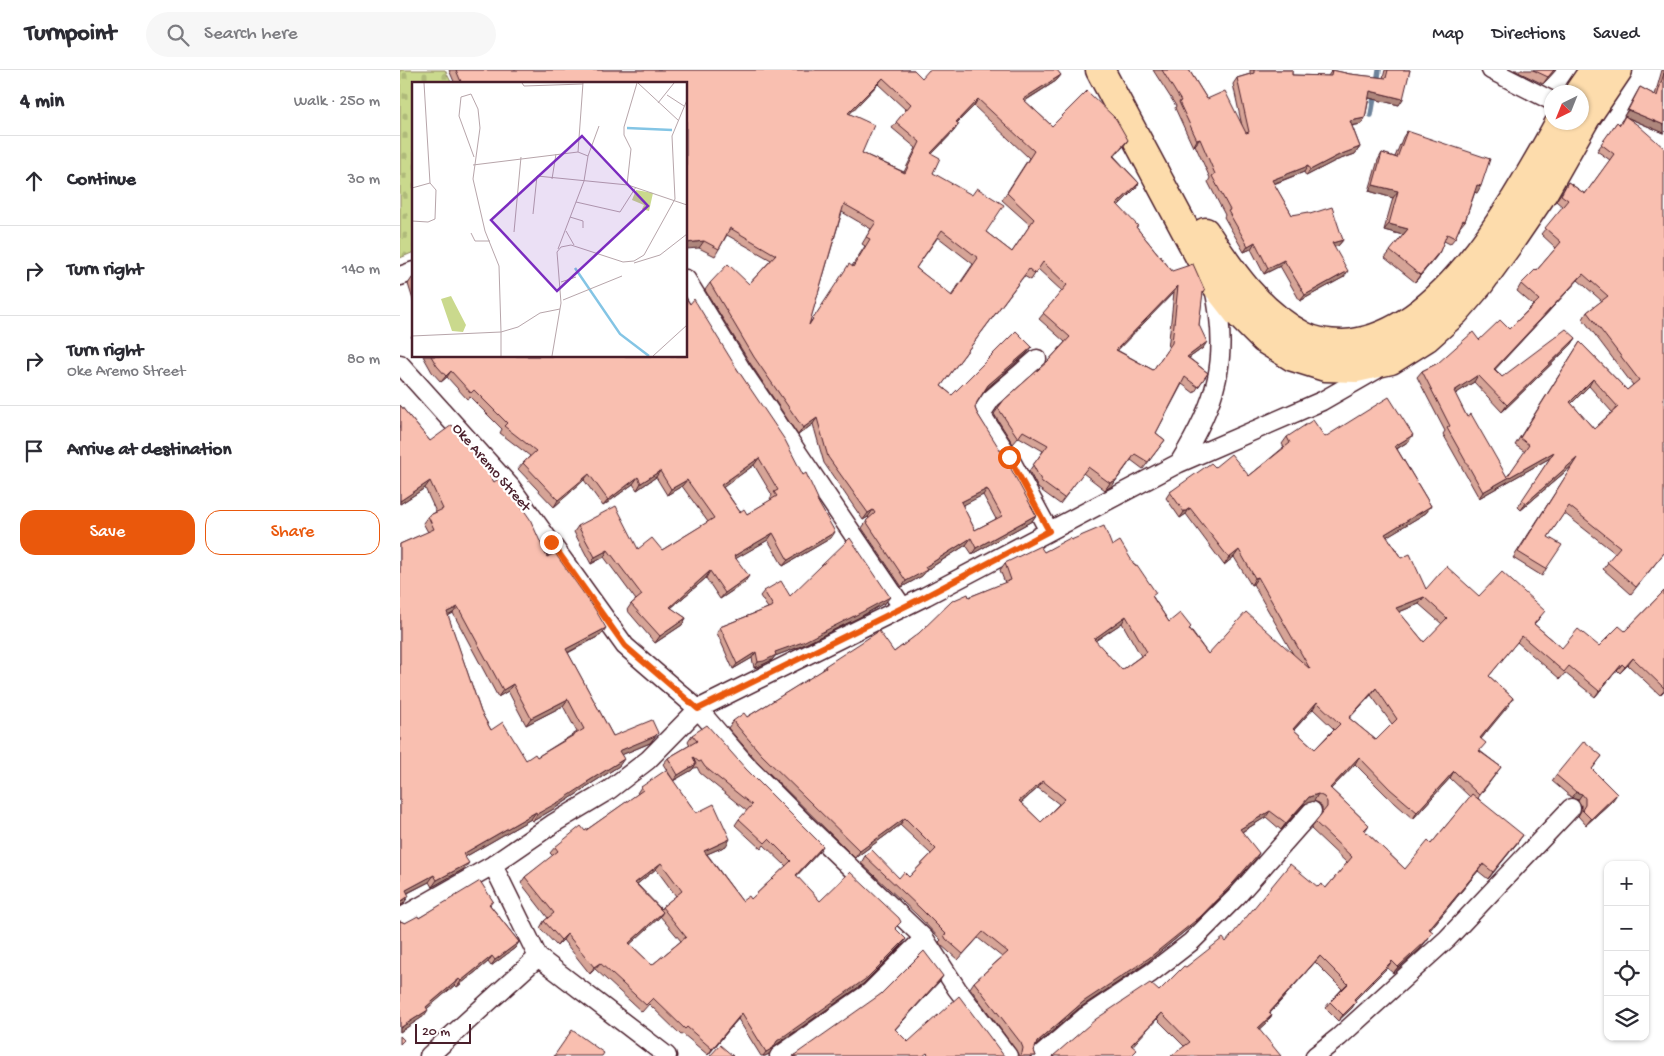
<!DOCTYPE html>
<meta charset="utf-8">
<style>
body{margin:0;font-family:"Gochi Hand",sans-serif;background:#f7f7f7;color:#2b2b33}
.controls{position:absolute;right:15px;bottom:15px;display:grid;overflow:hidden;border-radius:10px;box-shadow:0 1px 4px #0004}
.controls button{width:45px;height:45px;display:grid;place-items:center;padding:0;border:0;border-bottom:1px solid #e1e1e2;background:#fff;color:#2b2b33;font:25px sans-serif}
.compass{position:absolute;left:1144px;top:15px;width:45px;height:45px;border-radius:50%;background:#fff;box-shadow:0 1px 4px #0004;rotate:223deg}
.scale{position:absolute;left:15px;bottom:12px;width:56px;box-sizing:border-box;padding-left:5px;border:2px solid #4a1f2b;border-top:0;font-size:14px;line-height:18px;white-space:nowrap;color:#4a1f2b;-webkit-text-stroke:4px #fff;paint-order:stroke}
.stop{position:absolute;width:15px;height:15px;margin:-11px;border:4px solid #ea580c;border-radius:50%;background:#fff}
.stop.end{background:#ea580c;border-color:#fff;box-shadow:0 1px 5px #0008}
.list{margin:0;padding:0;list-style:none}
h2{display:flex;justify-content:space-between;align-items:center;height:65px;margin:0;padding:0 20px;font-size:21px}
h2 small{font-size:16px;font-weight:400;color:#7c7c81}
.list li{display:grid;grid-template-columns:32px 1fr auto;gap:15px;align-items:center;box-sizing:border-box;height:90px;padding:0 20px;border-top:1px solid #e1e1e2}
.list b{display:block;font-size:19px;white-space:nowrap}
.list p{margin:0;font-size:16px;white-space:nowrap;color:#7c7c81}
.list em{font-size:16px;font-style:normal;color:#7c7c81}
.actions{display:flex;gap:10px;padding:15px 20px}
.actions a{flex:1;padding:11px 0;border:1px solid #ea580c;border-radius:15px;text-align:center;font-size:18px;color:#ea580c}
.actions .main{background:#ea580c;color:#fff}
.icon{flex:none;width:28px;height:28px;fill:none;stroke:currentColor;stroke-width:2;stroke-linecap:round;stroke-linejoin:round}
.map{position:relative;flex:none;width:1264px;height:986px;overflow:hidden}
header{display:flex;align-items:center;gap:30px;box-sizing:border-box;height:70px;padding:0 25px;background:#fff;border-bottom:1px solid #e1e1e2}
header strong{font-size:24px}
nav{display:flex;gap:28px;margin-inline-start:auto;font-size:18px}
.search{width:350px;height:45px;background:#f7f7f7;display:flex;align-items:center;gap:12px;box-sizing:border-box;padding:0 18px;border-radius:28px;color:#7c7c81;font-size:19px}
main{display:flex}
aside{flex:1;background:#fff}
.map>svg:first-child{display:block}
.cemetery{fill:url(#cemetery-stones);stroke:#8a7c5c}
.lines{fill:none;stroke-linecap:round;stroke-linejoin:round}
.stream{stroke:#6d839b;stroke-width:5.5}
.street-casing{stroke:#4a1f2b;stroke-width:21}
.highway-casing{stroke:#4a1f2b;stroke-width:31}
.street{stroke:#fff;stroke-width:18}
.highway{stroke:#fddcac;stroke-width:28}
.wall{fill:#d6a497;stroke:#4a1f2b;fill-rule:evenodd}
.shaded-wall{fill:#ae867b;stroke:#4a1f2b}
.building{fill:#f9bfb0;stroke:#4a1f2b;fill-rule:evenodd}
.route{stroke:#ea580c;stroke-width:6}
.labels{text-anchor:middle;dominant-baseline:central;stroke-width:4.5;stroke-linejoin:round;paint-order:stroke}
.street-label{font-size:15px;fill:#4a1f2b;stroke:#fff}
.inset-river{fill:none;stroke:#84c5e5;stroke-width:2.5}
.inset-road{fill:none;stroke:#b7a5aa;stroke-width:1}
.view{fill:#7b2cbf;fill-opacity:0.15;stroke:#7b2cbf;stroke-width:2.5}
.inset-edge{fill:none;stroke:#4a1f2b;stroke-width:2.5}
</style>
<header>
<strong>Turnpoint</strong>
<div class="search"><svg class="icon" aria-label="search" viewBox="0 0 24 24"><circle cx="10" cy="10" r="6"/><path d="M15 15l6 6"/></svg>Search here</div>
<nav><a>Map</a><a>Directions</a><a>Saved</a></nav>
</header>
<main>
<aside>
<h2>4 min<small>Walk · 250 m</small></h2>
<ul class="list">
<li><svg class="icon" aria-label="ahead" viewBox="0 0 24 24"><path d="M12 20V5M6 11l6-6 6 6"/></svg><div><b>Continue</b></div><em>30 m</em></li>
<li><svg class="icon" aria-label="right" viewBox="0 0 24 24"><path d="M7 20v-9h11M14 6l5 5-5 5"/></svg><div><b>Turn right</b></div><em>140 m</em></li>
<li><svg class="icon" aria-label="right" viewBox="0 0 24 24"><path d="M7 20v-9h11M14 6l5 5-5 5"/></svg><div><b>Turn right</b><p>Oke Aremo Street</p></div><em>80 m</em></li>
<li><svg class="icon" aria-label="arrive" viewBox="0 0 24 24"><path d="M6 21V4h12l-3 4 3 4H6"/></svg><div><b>Arrive at destination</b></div></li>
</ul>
<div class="actions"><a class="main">Save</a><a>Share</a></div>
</aside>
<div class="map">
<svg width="1264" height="986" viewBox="0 0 1264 986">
<defs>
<pattern id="cemetery-stones" width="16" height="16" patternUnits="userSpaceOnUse" patternTransform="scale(1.25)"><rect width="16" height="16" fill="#cad98d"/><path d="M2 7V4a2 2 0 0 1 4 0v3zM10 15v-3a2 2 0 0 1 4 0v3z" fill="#afba7a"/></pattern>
</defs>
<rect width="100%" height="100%" fill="#fff"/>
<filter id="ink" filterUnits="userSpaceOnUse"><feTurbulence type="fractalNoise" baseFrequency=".02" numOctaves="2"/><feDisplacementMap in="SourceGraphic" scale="10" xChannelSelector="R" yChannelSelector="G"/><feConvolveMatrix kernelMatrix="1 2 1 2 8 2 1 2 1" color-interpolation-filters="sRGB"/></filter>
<g filter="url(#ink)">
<path class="cemetery" d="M0 0H45L52 14H14V182L0 188Z"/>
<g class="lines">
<path class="stream" d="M977 13 979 0
M971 45 975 22"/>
<g class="street-casing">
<path id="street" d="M1091 0 1152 31
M0 206 14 201
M286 209 341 299 503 538
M637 289 591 329 581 344 609 387 649 461
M0 294 110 416 225 576 298 639 349 698 405 754 524 868 557 919 608 986
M779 393C817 332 830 289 814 218
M0 848 93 795
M29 986 138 887
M267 986 138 887 93 795 154 753 209 720 248 690 298 639 526 526 779 393 922 331 976 300
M379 986 470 922 524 868
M640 986 685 947 751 903 791 872 837 826 912 741
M915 986 939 967 1047 869 1171 738"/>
</g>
<g class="highway-casing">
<path id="highway" d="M700 0 812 210 837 242 864 269 893 287 925 297 956 298 991 290 1026 268 1055 242 1080 213 1109 173 1143 123 1185 49 1218 0
M1179 22 1194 0
M805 162C831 202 859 243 903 266 914 272 931 274 943 274 1042 270 1117 128 1160 52"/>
</g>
<use href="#street" class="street"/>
<use href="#highway" class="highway"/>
</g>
<path class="wall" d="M49 0H514L522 8 659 3 661 5 656 11 625 31 652 56 723 77 714 86 739 113 735 119 718 135 772 201 802 226 799 255 803 278 789 288 808 303 794 323 782 314 756 363 765 370 743 399 731 390 712 416 705 420 683 403 660 434 638 418 629 401 643 381 619 367 613 374 594 344 604 330 648 291 665 272 639 249 662 221 638 199 631 210 624 206 541 316 552 325 632 277 627 283 584 321 577 332 575 338 577 343 636 445 632 451 572 484 566 475 527 500 522 506 502 517 462 458 469 448 468 447 463 450 424 393 413 354 398 365 350 293 305 220 310 213 349 214 371 190 327 165 315 186 299 178 286 14H55ZM478 14 506 40 492 58 516 78 504 102 462 83 449 44ZM574 36 629 88 602 130 630 155 612 182 586 162 533 103 532 84 554 61 557 53ZM442 142 471 159 462 174 465 176 452 196 409 254ZM538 167 573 194 551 226 516 198ZM774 222 768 279 753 300 717 280ZM583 425 596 449 575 460 562 435Z
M753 0H789L807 29 842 56 833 14 837 8 850 4V0H892V5L928 6 932 0 950 4 983 8 985 0H1010L999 35 969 28 965 48 961 54 952 56 960 77 955 84 935 91 906 106 904 102 874 114 892 145 910 144 943 170 938 176 934 177 944 207 900 231 880 196 864 204 851 179 844 182 824 147 825 145 808 112 810 108 795 75 793 77 775 38 776 36Z
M1114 0H1156L1143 14Z
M1262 0H1264V63L1228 48 1264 483 1231 524 1203 499 1215 483 1164 443 1148 467 1146 499 1142 506 1113 488 1173 395 1121 440 1118 437 1150 388 1079 428 1043 364 1045 361 1017 307 1022 301 1038 293 1079 270 1109 259 1133 235 1117 221 1121 214 1137 200 1156 178 1141 164 1163 137 1156 131 1168 112 1185 124 1210 90 1197 81 1217 52 1219 54 1224 47V46L1236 24 1240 17 1255 25ZM1178 210 1202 231 1187 242 1183 249 1233 315 1227 320 1180 272 1115 375 1125 382 1107 407 1067 347 1055 324 1074 312 1102 342 1171 275 1176 268 1102 307 1095 299ZM1189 316 1212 342 1194 359 1171 333Z
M1007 61 1077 123 1075 122 1065 151 1060 157 1055 168 1050 174 1044 171 1040 181 1036 187 1015 212 985 188 1003 165 984 160 993 128 969 121 978 90 982 83 995 87 1003 67Z
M12 208H14V233L8 214Z
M290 234 337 299 403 405 417 431 431 468 383 496 368 470 336 488 344 513 320 529 306 508 271 538 286 548 282 555 255 573 227 540 231 534 236 530 204 487 191 494 174 462 178 456 238 479 262 480 308 452 282 416 267 425 256 407 237 420 233 414 203 436 184 410 154 437 118 399 123 393 130 386 100 363 102 359 70 327 67 329 47 307 41 312 32 302 23 286H286ZM354 395 372 425 370 429 371 430 347 444 340 442 323 417Z
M14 263V271L11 267Z
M0 335 30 371 94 412 201 565 168 583 213 666 253 670 250 673 221 685 219 696 186 717 183 720 157 737 133 751 131 749 65 787 64 799 32 817 29 812 8 823 4 833 0 836V474L28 462 23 453 28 446 36 442 25 418 0 434ZM53 543 98 627 108 621 126 655 163 636 177 662 137 687 126 690 91 660 81 642 48 546Z
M887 367H925L1009 371 997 379 1031 436 1026 443 987 466 1001 488 1026 519 1079 526 1141 547 1134 554 1162 578 1199 576 1225 561 1264 521V621L1260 625 1228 595 1220 603 1217 600 1195 627 1165 603 1160 609 1117 572 1089 606 1113 628 1081 669 1080 681 1101 697 1078 728 1118 772 1088 809 1078 801 1030 860 1028 869 1020 879 993 903 987 898 955 930 952 938 938 951 925 938 930 932 942 919 915 892 870 943 872 945 867 952 859 959 784 976 757 949 653 986 759 921 786 897 826 872 918 817 926 818 947 793 911 759 922 743V738L919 733 914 731 904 734 881 760 866 747 842 762 855 790 829 819 795 853 745 894 678 939 636 975 634 981 636 986H618V984L616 980 570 918 574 912 602 887 578 868 558 890 541 875 539 872 541 870 517 845 461 793 465 786 499 808 509 807 531 784 500 755 455 788 357 691 328 658 333 651 347 647 422 601 425 596 494 582 569 527 605 513 600 500 605 493 644 482 671 470 712 476 753 527 769 552 790 559 808 584H893L853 514 851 515 834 487 824 495 786 444 780 448 766 428 770 422 815 397 849 406 884 377 882 374ZM1019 534 1042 554 1024 572 999 542ZM722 553 741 586 722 600 695 571ZM971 625 992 654 976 670 949 648ZM913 639 934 659 915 679 894 660ZM955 694 986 725 1013 749 1050 708 1070 727 1031 774 1005 799 965 761 969 755 931 719ZM638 718 659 734 641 752 621 733Z
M364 521 390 526 486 532 460 547 399 577 375 586 372 590 360 596 354 598 352 588 333 599 317 563 320 557 368 538 360 526Z
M292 665 346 699 419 782 396 806 420 831 496 859 502 875 463 914 374 977 369 984 365 986H361L338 949 308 985 283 964 281 965 249 934 242 942 195 899 190 904 163 870 157 876 140 858 144 851 148 848 121 813 125 807 153 786 150 783 155 777 185 761 238 724 237 723 241 717 273 710 263 694 268 688 290 675 288 671ZM297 697 300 703 347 741 339 749 335 755 361 779 364 775 386 796 351 829 342 831 307 784 326 776 296 743 273 711 292 700 294 698H295ZM256 799 276 826 262 837 261 839 237 814ZM260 846 281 871 252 895 230 874Z
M1202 686 1192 699 1213 730 1186 755 1178 746 1181 741V735L1178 730 1172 728 1152 711 1156 705Z
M93 831 90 835 119 872 115 878 91 896 88 892 57 917 55 915 27 938 24 946 0 962V851L5 853 19 848Z"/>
<path class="shaded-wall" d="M1154 0H1156L1143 14 1148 7Z
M661 5 656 11 618 35 623 29Z
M483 8 478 14 444 50 448 43Z
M970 21 1003 29 999 35 965 27Z
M578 29 574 36 551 58 556 52Z
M1228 40 1264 55V63L1224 46Z
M965 48 961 54 945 57 950 51Z
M559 54 554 61 527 89 531 83Z
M800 69 795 75 793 77 797 70Z
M728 70 723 77 709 92 713 86Z
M960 77 955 84 935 91 906 106 910 100 939 85Z
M908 96 904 102 867 116 872 110Z
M739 113 735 119 713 141 717 134Z
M973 115 998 121 993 128 969 121Z
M1077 115 1081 116 1077 123 1072 121Z
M989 154 1008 159 1003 165 984 160Z
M943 170 938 176 927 179 932 173Z
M304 171 299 178 286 179V173Z
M855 172 851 179 844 182 848 176Z
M1040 181 1036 187 1015 212 1020 205Z
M884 190 880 196 864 204 868 198Z
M948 201 944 207 900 231 905 225Z
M1183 204 1178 210 1090 305 1094 299Z
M778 216 774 222 712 286 716 280Z
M1176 268 1171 275 1102 342 1107 335Z
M807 272 803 278 782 293 787 287Z
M632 277 627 283 584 321 588 315Z
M51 301 47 307 41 312 46 306Z
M1078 305 1074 312 1049 328 1054 321Z
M1193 309 1189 316 1166 339 1170 332Z
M417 348 413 354 398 365 403 358Z
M1013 365 1009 371 990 383 995 376Z
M1154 382 1150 388 1079 428 1083 422Z
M735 384 712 416 705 420 710 413Z
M359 388 354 395 317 422 321 415Z
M1177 388 1173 395 1121 440 1126 433Z
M260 401 256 407 237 420 241 413Z
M189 404 184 410 154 437 158 430Z
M238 407 233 414 203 436 208 430Z
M287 410 282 416 267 425 271 419Z
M30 411 25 418 0 434V431Z
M587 419 583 425 556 439 561 432Z
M1031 436 1026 443 981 470 985 464Z
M790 438 786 444 780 448 784 442Z
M473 440 468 447 463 450 468 443Z
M636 445 632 451 572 484 576 478Z
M435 462 431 468 383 496 388 490Z
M373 463 368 470 330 492 334 486Z
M571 468 566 475 525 501 527 500 522 506 502 517 506 511 525 497Z
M208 480 204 487 191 494 195 487Z
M839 480 834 487 824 495 829 488Z
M310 501 306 508 265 543 270 537Z
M349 506 344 513 320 529 325 523Z
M858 507 853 514 851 515 855 508Z
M490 527 486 532 460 547 399 577 375 586 372 590 360 596 354 598 358 592 375 582Z
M1024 527 1019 534 991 545 996 538Z
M58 537 53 543 42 549 47 542Z
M726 546 722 553 689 575 694 569Z
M286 548 282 555 255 573 260 566Z
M206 558 201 565 161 586 166 579Z
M356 582 352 588 333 599 337 594Z
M1233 588 1228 595 1220 603 1225 597Z
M1222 594 1217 600 1195 627 1199 621Z
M113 614 108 621 98 627 103 620Z
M976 618 971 625 944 654 949 648Z
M1113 628 1109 635 1076 675 1080 668Z
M168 629 163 636 126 655 131 648Z
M917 632 913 639 888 666 893 659Z
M258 663 250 673 214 688 219 681Z
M959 687 955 694 925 725 930 718Z
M224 689 219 696 186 717 183 720 157 737 133 751 137 744 187 712Z
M296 694 292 700 273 711 278 705Z
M1054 701 1050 708 1013 749 1017 742Z
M643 711 638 718 615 738 619 731Z
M1176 722 1182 724 1178 730 1172 728Z
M918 724 914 731 904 734 881 760 886 753 909 727Z
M1217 724 1213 730 1186 755 1191 749Z
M870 741 866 747 835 766 840 759Z
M136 742 131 749 58 791 63 784Z
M505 748 500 755 455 788 460 781Z
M1123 765 1118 772 1088 809 1093 802Z
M330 769 326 776 300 787 304 781Z
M423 776 419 782 391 812 396 805Z
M859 783 855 790 829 819 795 853 745 894 678 939 633 978 637 972 683 932Z
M69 793 64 799 32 817 37 810Z
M261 793 256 799 231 819 235 813Z
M1083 794 1078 801 1025 866 1029 859Z
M34 805 29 812 1 826 6 820Z
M9 826 4 833 0 836V832Z
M263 842 259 848 225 879 229 873Z
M1033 862 1020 879 993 903 998 897Z
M167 864 163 870 157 876 161 870Z
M506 869 502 875 463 914 373 977 377 971Z
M119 872 115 878 91 896 95 890Z
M92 886 88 892 57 917 61 911Z
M920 886 915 892 865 949 869 943Z
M992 891 987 898 949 936 954 929Z
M200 893 195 899 190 904 194 897Z
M543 906 539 912 490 965 495 959Z
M59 909 55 915 22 943 26 937Z
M956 932 952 938 938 951 943 945Z
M28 940 24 946 0 962V958Z
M342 943 338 949 308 985 312 979Z
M762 943 757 949 727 982 731 975Z
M872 945 867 952 853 965 858 958Z
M373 978 369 984 365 986H363L366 982Z"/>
<path class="building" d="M56 0H514L522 8 529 0H657L661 5 623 29 652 56 687 21 716 49 728 70 713 86 739 113 717 134 738 156 736 157 772 201 793 194 805 221 803 222 799 255 807 272 787 287 808 303 798 317 785 307 756 363 765 370 748 392 735 384 716 410 710 413 688 397 664 428 642 412 633 395 648 375 623 361 618 368 598 338 604 330 648 291 670 267 643 243 667 215 643 192 635 204 629 199 541 316 552 325 616 261 632 277 588 315 577 332 575 338 577 343 604 386 636 445 576 478 571 468 525 497 527 500 506 511 466 451 475 443 473 440 468 443 428 387 417 348 403 358 354 287 310 213 328 194 349 214 376 185 330 158 319 179 304 171 286 173V14H62ZM483 8 511 34 496 52 520 72 505 103 462 83 474 55 448 43ZM578 29 634 81 607 123 634 149 612 182 586 162 604 135 577 118 572 125 533 103 540 88 531 83 559 54 556 52ZM444 134 476 152 466 167 470 169 453 197 449 194 409 255ZM542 160 578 188 552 226 516 198ZM778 216 772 273 753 300 716 280ZM587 419 602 446 575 460 561 432Z
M762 0H789L807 29 825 21 846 63 849 62 837 8 854 3V0H892V5L931 6 932 0 950 4 986 8 988 0H1010L1003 29 970 21 965 48 950 51 960 77 939 85 910 100 908 96 872 110 892 145 909 142 910 144 932 137 943 170 932 173 948 201 905 225 884 190 868 198 855 172 848 176 828 141 830 140 812 106 815 104 800 69 797 70 779 32 781 31Z
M1133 0H1154L1148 7Z
M1264 3V55L1228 40 1240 17 1257 26Z
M1225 46 1239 56 1264 78V483L1236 517 1207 492 1220 477 1169 436 1148 467 1162 475 1146 499 1118 482 1177 388 1126 433 1122 430 1154 382 1083 422 1047 358 1050 356 1022 301 1038 293 1073 262 1079 270 1100 250 1109 259 1139 230 1121 214 1136 199 1137 200 1161 172 1145 158 1168 130 1161 125 1168 112 1185 124 1214 84 1201 74 1217 52 1220 55ZM1183 204 1208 226 1187 242 1239 310 1227 320 1180 272 1120 368 1129 375 1107 407 1071 344 1067 347 1054 321 1078 305 1107 335 1176 268 1166 259 1102 307 1094 299ZM1193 309 1218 337 1194 359 1170 332Z
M1007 61 1090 89 1081 116 1077 115 1065 151 1063 150 1055 168 1047 164 1040 181 1020 205 990 181 1008 159 989 154 998 121 973 115 982 83 997 88Z
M286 228 290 234 294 229 337 299 385 370 403 405 406 403 418 429 417 430 435 462 388 490 373 463 334 486 349 506 325 523 310 501 270 537 286 548 260 566 231 534 242 525 208 480 195 487 178 456 216 436 238 479 252 468 262 480 314 448 287 410 271 419 260 401 241 413 238 407 208 430 189 404 158 430 123 393 136 381 104 356 107 353 74 320 71 323 51 301 46 306 37 296 31 286H286ZM359 388 378 420 374 422 377 426 347 444 344 439 340 442 321 415Z
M989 327 1013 365 995 376 1031 436 985 464 1001 488 1010 484 1026 519 1046 496 1079 526 1102 502 1145 541 1134 554 1162 578 1178 559 1199 576 1219 556 1225 561 1264 521V618L1233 588 1225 597 1222 594 1199 621 1169 596 1164 602 1122 566 1089 606 1113 628 1080 668 1086 673 1079 681 1101 697 1079 725 1054 701 1017 742 990 719 959 687 930 718 969 755 964 760 1005 799 1028 771 1031 774 1072 724 1123 765 1093 802 1083 794 1029 859 1033 862 1025 872 998 897 992 891 954 929 956 932 943 945 930 932 948 914 920 886 869 943 872 945 858 958 881 986H771L790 972 762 943 731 975 737 980 731 986H653L696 949 750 913 759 921 784 896 786 897 823 868 826 872 890 794 918 817 921 814 926 818 952 787 915 752 927 737V732L924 727 918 724 909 727 886 753 870 741 840 759 859 783 834 812 800 847 749 888 683 932 637 972 634 981 636 986H620L622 983 623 978 621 973 574 912 608 882 583 862 563 884 546 869 544 865 546 864 521 839 465 786 472 780 499 808 504 802 509 807 536 779 505 748 460 781 361 684 333 651 344 643 347 647 426 598 425 596 479 561 494 582 519 563 552 531 568 524 569 527 611 510 605 493 640 476 644 482 670 468 671 470 704 456 712 476 720 471 735 496 737 495 756 523 752 526 769 552 780 543 791 557 789 559 808 584 846 542 910 599 858 507 855 508 839 480 829 488 790 438 784 442 770 422 811 393 815 397 831 384 849 406 890 373 887 367 913 350 925 367ZM1024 527 1047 548 1024 572 996 538ZM726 546 747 582 722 600 694 569ZM976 618 997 649 976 670 949 648ZM917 632 940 654 915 679 893 659ZM643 711 665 729 641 752 619 731Z
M0 335 30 371 52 355 76 382 94 412 100 408 107 416 130 449 147 487 155 483 195 539 206 558 166 579 213 666 252 650 258 663 255 666 219 681 224 689 187 712 188 713 162 730 137 744 136 742 63 784 69 793 37 810 34 805 6 820 9 826 0 832V474L34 459 28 446 43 439 30 411 0 431ZM58 537 103 620 113 614 131 648 168 629 184 659 137 687 135 684 126 690 103 652 91 660 81 642 47 542Z
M450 468 490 527 464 541 403 572 375 582 376 585 364 591 358 592 356 582 337 594 320 557 373 536 364 521 381 511 390 526Z
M307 655 346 699 423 776 396 805 420 831 450 802 499 848 501 852 495 858 506 869 467 908 377 971 373 978 366 982 342 943 312 979 287 957 285 959 253 928 246 935 200 893 194 897 167 864 161 870 144 851 154 843 125 807 158 781 155 777 181 756 185 761 243 720 241 717 266 700 296 743 314 734 330 769 304 781 342 831 349 826 351 829 391 791 369 769 365 773 339 749 352 735 305 697 301 691 299 692 293 687 296 694 278 705 268 688 297 671 292 665ZM261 793 282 821 262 837 286 867 252 895 229 873 263 842 235 813Z
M1184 671 1202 686 1192 699 1217 724 1191 749 1182 740 1185 735V728L1182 724 1176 722 1156 705Z
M80 811 93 831 89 834 119 872 95 890 92 886 61 911 59 909 26 937 28 940 0 958V851L5 853 18 846 19 848Z
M524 881 543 906 495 959 508 972 559 926 604 986H530L527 983 523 986H393L481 924Z
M172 960 204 983 202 986H154Z
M0 966 4 970 0 974Z
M320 975 333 986H310Z"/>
</g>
<g class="lines" filter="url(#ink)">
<path class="route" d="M151 472 225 576 298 639 526 526 649 461 609 387"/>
</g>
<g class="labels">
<g class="street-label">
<text transform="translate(91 398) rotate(49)">Oke Aremo Street</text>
</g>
</g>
<g transform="translate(12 12)">
<rect width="275" height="275" fill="#fff"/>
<path d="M224 108 241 111 237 129 230 127 232 123 220 118ZM39 214 54 243 51 250 40 249 29 217Z" fill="#cad98d"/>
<path class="inset-river" d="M215 46 260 48M163 186 208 252 237 274"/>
<path class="inset-road" d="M12 1 18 101M110 1 112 4 171 2M226 1 267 39M59 12 66 27 68 46 61 97 73 149 87 184 89 250M59 12 49 15 47 34 62 75M255 13 272 24M246 21 262 1M166 70 171 1M176 74 187 44M61 83 166 70 176 74 172 99 146 167M140 97 144 72M215 103 219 67 212 53V45L225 1M0 106 18 101M164 120 208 130 224 105M121 132 125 94 216 103 275 123M158 135 171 139V146M0 139 16 140 23 137 24 108 18 101M154 149 162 163M102 150 109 75M59 151 63 159H78M222 181 248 173 275 152M149 200 164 195M151 218 210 194M0 254 89 250 106 245 128 231 148 227M89 274V250M140 274 149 221 145 170 149 165 159 163 211 180 222 179 232 173 263 117 260 54 275 18M241 274 275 243"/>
<path class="view" d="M170 54 236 124 145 209 79 138Z"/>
<rect width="275" height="275" class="inset-edge"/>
</g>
</svg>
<div class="controls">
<button>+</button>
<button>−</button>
<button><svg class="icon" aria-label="locate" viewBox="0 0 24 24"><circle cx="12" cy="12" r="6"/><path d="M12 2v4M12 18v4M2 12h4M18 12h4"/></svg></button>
<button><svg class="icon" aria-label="layers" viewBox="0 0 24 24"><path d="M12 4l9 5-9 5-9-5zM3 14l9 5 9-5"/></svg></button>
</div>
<svg class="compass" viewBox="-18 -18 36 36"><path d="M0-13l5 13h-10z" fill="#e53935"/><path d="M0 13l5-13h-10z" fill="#7c7c81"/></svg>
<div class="scale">20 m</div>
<div class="stop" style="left:609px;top:387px"></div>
<div class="stop end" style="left:151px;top:472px"></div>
</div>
</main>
